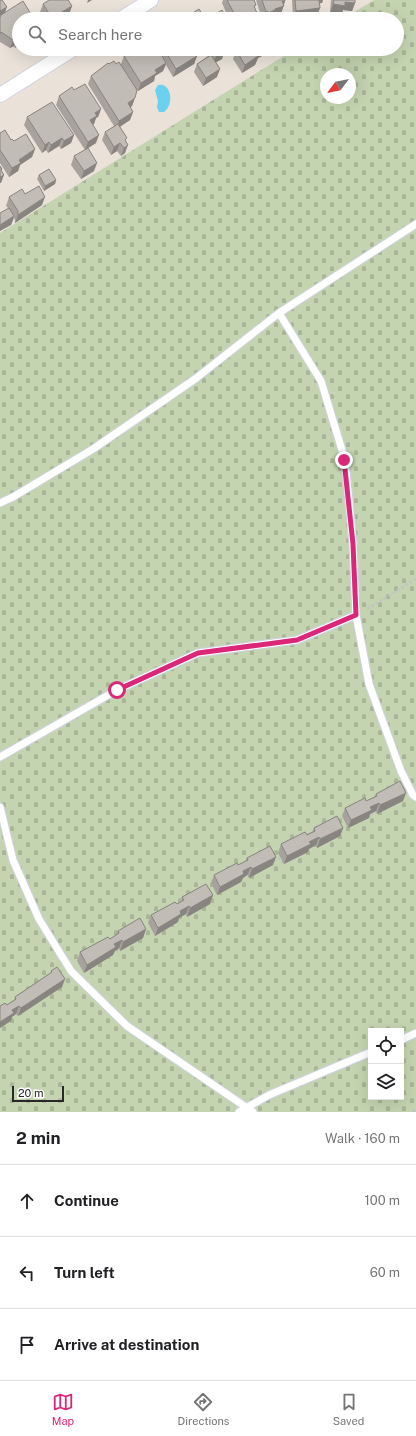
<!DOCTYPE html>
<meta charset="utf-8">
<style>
body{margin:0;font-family:"Public Sans",sans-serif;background:#f6f6f6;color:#202124}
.controls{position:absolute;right:12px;bottom:12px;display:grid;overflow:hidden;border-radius:0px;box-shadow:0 4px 16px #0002}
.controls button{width:36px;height:36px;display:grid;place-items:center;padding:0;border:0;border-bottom:1px solid #e0e0e0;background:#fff;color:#202124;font:20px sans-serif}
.compass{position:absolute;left:320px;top:68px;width:36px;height:36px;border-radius:50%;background:#fff;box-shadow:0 4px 16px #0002;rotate:238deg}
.scale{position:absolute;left:12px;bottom:10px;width:52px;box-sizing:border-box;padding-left:4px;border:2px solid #282828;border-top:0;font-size:11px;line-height:14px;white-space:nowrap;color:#282828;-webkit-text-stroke:3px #fff;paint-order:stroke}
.stop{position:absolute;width:12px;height:12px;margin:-9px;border:3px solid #db2777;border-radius:50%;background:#fff}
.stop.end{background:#db2777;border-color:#fff;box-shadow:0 1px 4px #0008}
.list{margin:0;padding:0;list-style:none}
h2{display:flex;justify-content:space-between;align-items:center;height:52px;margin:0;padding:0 16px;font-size:17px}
h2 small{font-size:13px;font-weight:400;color:#757577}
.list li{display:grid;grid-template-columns:26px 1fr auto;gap:12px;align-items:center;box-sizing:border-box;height:72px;padding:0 16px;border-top:1px solid #e0e0e0}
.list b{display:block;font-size:15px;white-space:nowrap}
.list em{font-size:13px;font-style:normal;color:#757577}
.icon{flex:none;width:22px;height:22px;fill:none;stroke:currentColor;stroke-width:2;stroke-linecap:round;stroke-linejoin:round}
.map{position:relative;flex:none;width:416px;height:1112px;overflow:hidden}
.search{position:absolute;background:#fff;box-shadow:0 4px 16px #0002;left:12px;right:12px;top:12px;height:44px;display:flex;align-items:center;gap:10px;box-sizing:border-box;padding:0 14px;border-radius:22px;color:#757577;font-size:15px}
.sheet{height:268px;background:#fff}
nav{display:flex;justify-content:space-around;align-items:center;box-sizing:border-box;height:56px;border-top:1px solid #e0e0e0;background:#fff;font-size:11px;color:#757577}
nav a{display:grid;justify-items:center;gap:2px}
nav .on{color:#db2777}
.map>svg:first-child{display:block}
.cemetery{fill:url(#cemetery-stones);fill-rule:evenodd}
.water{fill:#6ad2ee}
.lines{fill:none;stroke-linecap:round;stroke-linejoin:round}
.service-casing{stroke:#ced3e1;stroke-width:9}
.minor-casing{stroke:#ced3e1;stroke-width:16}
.path{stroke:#c3c3c3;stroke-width:2.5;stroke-dasharray:3 2;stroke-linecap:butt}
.service{stroke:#fff;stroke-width:7}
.minor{stroke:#fff;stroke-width:14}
.wall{fill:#a7a29d}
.shaded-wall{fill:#88847f}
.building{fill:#c2bcb6;stroke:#88847f}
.route{stroke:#db2777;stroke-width:5}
</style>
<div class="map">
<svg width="416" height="1112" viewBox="0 0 416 1112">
<defs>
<pattern id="cemetery-stones" width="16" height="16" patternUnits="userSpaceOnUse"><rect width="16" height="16" fill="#c4d4b0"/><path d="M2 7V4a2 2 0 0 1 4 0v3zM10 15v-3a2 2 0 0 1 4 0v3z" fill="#a8b697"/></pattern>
</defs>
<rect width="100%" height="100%" fill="#eae2d9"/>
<path class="cemetery" d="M374 0H416V1112H0V233L295 49H397V19H343ZM326 74H350V98H326ZM371 1031H401V1097H371Z"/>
<path class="water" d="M158 85C171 82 175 104 164 112H159L157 107 158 101 155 90Z"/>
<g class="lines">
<g class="service-casing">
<path id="service" d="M279 313 321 381 345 460 353 544 356 615 369 684 401 771 413 795 416 797
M0 503 13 497 93 449 195 379 279 313 416 224
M0 757 117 690 198 653 297 640 356 615
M0 807 13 860 39 919 71 971 127 1026 253 1112
M401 1040 416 1033
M239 1112 269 1095 371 1052"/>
</g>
<g class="minor-casing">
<path id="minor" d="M121 19 151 0
M0 95 73 49"/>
</g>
<path class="path" d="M367 609 416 579
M366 817 378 811
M273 862 282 857
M413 1112 416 1109"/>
<use href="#service" class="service"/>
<use href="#minor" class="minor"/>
</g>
<path class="wall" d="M0 0 4 13 19 19V45L15 48 14 46 10 48 0 42Z
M223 0H254L255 9 259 19H229L222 3Z
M256 0H285V1L281 14 273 17 272 19H262Z
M292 0H323L322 3H319L317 17 293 19Z
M331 0H355V3L352 11 343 10 342 14 330 13Z
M43 4 72 6 69 14 61 19H44L40 12Z
M135 49H195L194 51 197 56 194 64 173 77 166 65 163 71 155 76 154 81 138 91 137 90 132 106 130 107 133 112 130 120 120 127 126 142 125 153 121 156 117 151 111 155 102 140 105 132 114 126 88 84 91 76 109 64H121L124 56Z
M201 49H224L222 59 216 62 217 77 203 86 194 72 197 64 208 56 205 52 203 53Z
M238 49H273L272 51 258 58 255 65 242 73 233 59 236 50Z
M74 90 101 109 98 117 96 118 94 124 93 125 96 143 88 148 94 171 81 179 71 165 74 156 85 150 56 105 59 96Z
M27 117 74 135 71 143 61 149 59 146 48 153 46 150 42 153 24 125Z
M0 133 11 140 35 149 32 157 20 165 18 171 9 177 0 163Z
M39 175 56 180 55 184 44 191 37 179Z
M25 194 42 205 15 223V220L14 218 11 225 8 208 6 206 9 197Z
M376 794 403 801 377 814 376 811 370 814 369 818 348 828 342 816 345 808 366 801 374 797Z
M314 828H343L340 836 317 848 316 845 309 849 308 852 284 864 278 853 281 844 312 832Z
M247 858 273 865 249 878 247 875 243 878 241 882 217 895 211 883 214 875 238 865 245 861Z
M213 895 210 904 187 917 186 914 179 918 178 922 155 936 148 923 151 915 177 904 181 902 182 897Z
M146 929 143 938 120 951 119 948 115 951 113 955 84 973 77 961 80 952 110 939 116 935 118 931Z
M51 971 62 987 18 1016 16 1014 12 1017 11 1021 7 1005 14 1000 15 997 50 973Z"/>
<path class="shaded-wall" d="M88 0H92L87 3Z
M317 0H323L322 3 315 4Z
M282 1H285L281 14 273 17 272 19H266L268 13Z
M345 2 355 3 352 11 343 10 342 14 330 13 333 4Z
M72 6 69 14 61 19H52Z
M7 7 4 15 0 18V11Z
M320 8 317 17 293 19 296 11Z
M268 11 265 19H263L266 12Z
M237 14 235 19H233L235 15Z
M17 37 14 46 10 48 13 40Z
M18 39H19V45L15 48Z
M262 49H273L272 51 258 58 255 65 242 73 245 65 257 57 259 50Z
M225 50 222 59 213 64 216 56Z
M197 56 194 64 173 77 176 69Z
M166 63 163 71 155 76 154 81 138 91 141 83 155 70Z
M220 69 217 77 203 86 206 78Z
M135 98 132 106 125 112 128 103Z
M101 109 98 117 96 118 94 124 87 128 90 120 95 113Z
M133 112 130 120 116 129 119 121Z
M74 135 71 143 61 149 64 141Z
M99 135 96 143 85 150 88 142Z
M62 138 59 146 48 153 51 145Z
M49 142 46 150 42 153 45 145Z
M120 143 117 151 111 155 114 147Z
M128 145 125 153 121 156 124 148Z
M35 149 32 157 20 165 18 171 9 177 12 168 19 160Z
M97 163 94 171 81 179 84 171Z
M4 175 1 183H0V177Z
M56 180 55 184 44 191 45 186Z
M45 197 42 205 15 223 18 215Z
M14 216 11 225 0 231V225Z
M406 793 403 801 377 814 380 805Z
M379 803 376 811 370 814 369 818 348 828 351 820 370 807Z
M343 828 340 836 317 848 320 839Z
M319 837 316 845 309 849 308 852 284 864 287 856 309 842Z
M276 857 273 865 249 878 252 869Z
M251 867 247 875 243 878 241 882 217 895 220 887 243 871Z
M213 895 210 904 187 917 190 908Z
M189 906 186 914 179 918 178 922 155 936 158 928 180 911Z
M146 929 143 938 120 951 123 942Z
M122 940 119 948 115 951 113 955 84 973 87 965 114 944Z
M65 979 62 987 18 1016 21 1008Z
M19 1006 16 1014 12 1017 11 1021 0 1028V1022L12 1010Z"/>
<path class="building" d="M0 0H2L7 7 0 11Z
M49 0H68L72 6 52 18 43 4Z
M227 0H254L256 5 254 6 259 18 256 19H239L237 14 235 15Z
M262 0H285V1H282L284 6 275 9V10L268 13V11L266 12Z
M295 0H319L320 8 296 11Z
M334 0H355V3L345 2V6L333 4Z
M23 1 34 19H19V39H18L17 37 13 40 1 32 0 34V17L1 15Z
M199 9 204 17 205 16 207 19H190L188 16Z
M222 10 227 19H208Z
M135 49H158L166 63 155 70 157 73 141 83 124 56Z
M164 49H192L197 56 176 69Z
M212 49H224L225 50 216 56Z
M238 49H254L258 56 245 65 236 50Z
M211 55 220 69 206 78 197 64Z
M114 61 116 64 119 62 137 90 135 98 128 103 133 112 119 121 91 76 108 63 109 64Z
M85 84 101 109 95 113 97 116 90 120 99 135 88 142 59 96 72 87 74 90Z
M52 102 74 135 64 141 62 138 51 145 49 142 45 145 27 117Z
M118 124 127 138 125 140 128 145 124 148 120 143 114 147 105 132Z
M5 130 11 140 12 139 14 141 26 134 35 149 19 160 21 163 12 168 0 150V133Z
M88 148 97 163 84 171 74 156Z
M0 166 2 169 1 170 4 175 0 177Z
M49 169 56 180 45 186 39 175Z
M39 186 45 197 18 215V211L9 197 22 189 25 194Z
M9 208 14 216 0 225V213Z
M400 781 406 793 380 805 379 803 370 807 372 810 351 820 345 808 365 798 366 801 377 796 376 794Z
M337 816 343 828 320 839 319 837 309 842 311 844 287 856 281 844 305 832 307 835 315 831 314 828Z
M270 846 276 857 252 869 251 867 243 871 244 874 220 887 214 875 237 863 238 865 248 860 247 858Z
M206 884 213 895 190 908 189 906 180 911 181 914 158 928 151 915 175 902 177 904 184 900 182 897Z
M140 918 146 929 123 942 122 940 114 944 116 947 87 965 80 952 108 937 110 939 119 933 118 931Z
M57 967 65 979 21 1008 19 1006 12 1010 14 1013 0 1022V1006L5 1003 7 1005 16 999 15 997 52 972 51 971Z"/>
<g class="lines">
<path class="route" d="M117 690 198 653 297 640 356 615 353 544 344 460"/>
</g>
</svg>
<div class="controls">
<button><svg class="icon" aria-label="locate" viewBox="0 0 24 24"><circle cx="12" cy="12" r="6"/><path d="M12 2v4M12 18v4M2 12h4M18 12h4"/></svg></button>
<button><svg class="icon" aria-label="layers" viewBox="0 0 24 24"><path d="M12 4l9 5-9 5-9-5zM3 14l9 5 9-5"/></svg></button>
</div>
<svg class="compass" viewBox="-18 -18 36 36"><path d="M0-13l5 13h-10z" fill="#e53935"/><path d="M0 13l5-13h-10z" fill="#757577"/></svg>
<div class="scale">20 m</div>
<div class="stop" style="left:117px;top:690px"></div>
<div class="stop end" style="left:344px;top:460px"></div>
<div class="search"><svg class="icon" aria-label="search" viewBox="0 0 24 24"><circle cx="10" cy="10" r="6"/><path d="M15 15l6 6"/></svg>Search here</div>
</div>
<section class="sheet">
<h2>2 min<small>Walk · 160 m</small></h2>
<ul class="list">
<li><svg class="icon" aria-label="ahead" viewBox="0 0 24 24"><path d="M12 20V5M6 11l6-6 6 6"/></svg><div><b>Continue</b></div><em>100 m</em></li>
<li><svg class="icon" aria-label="left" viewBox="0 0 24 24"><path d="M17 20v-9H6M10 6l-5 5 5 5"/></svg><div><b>Turn left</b></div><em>60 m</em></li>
<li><svg class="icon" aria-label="arrive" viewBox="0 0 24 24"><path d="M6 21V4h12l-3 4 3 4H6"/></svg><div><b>Arrive at destination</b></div></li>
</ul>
</section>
<nav>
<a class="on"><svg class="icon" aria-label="map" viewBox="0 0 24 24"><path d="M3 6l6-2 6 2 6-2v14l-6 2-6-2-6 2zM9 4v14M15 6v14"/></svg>Map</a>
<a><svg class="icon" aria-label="directions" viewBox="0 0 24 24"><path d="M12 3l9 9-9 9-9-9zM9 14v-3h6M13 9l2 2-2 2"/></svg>Directions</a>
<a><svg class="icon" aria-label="saved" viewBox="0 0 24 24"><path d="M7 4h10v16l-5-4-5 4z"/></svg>Saved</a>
</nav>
